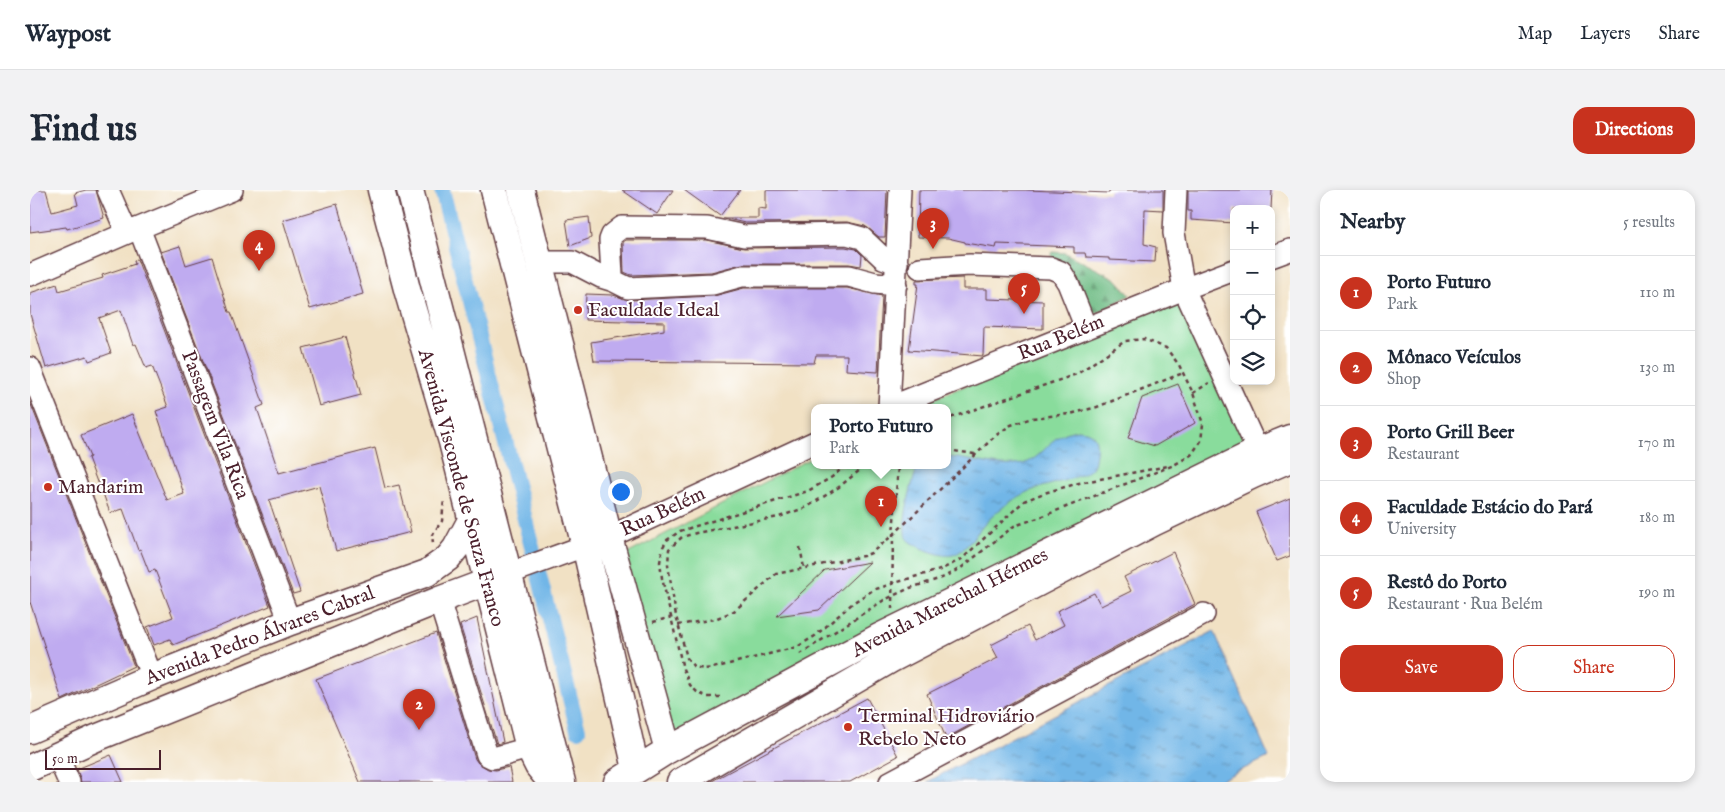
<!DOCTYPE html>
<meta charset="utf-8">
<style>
body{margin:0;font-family:"IM FELL English",serif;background:#f2f2f3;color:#1f2937}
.controls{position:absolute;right:15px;top:15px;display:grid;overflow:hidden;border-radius:10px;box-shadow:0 2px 8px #0003}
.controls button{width:45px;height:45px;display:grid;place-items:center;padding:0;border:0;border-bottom:1px solid #e0e1e3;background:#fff;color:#1f2937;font:25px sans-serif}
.scale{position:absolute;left:15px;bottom:12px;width:116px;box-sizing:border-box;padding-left:5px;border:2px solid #4a1f2b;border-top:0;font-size:14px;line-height:18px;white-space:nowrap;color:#4a1f2b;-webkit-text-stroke:4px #fff;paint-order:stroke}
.you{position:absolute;left:590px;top:301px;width:18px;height:18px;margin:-12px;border:4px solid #fff;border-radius:50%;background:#1a73e8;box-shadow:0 0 0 8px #1a73e833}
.badge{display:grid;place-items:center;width:32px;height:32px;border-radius:50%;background:#c8321e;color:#fff;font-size:16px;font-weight:700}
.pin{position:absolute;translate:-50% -41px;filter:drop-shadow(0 1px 2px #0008)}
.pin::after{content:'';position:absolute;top:26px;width:18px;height:15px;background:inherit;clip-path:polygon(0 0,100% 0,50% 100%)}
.popup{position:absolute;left:781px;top:214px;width:140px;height:65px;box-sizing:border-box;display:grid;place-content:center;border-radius:10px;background:#fff;filter:drop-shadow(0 1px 4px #0005);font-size:16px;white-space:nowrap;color:#747a83}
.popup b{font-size:19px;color:#1f2937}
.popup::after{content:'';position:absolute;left:50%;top:100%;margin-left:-10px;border:10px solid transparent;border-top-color:#fff}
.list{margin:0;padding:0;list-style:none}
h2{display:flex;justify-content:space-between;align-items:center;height:65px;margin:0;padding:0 20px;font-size:21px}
h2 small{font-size:16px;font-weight:400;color:#747a83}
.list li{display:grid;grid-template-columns:32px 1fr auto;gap:15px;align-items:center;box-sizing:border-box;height:75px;padding:0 20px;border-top:1px solid #e0e1e3}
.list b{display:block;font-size:19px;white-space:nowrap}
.list p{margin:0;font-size:16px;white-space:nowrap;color:#747a83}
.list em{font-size:16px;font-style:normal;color:#747a83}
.actions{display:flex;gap:10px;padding:15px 20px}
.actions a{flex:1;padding:11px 0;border:1px solid #c8321e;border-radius:15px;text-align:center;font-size:18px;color:#c8321e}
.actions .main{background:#c8321e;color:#fff}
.icon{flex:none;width:28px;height:28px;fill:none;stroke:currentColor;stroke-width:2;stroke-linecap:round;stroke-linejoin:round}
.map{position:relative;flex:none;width:1260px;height:592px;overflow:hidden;border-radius:15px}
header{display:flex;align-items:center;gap:30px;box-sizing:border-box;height:70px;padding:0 25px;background:#fff;border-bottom:1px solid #e0e1e3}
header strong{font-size:24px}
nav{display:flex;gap:28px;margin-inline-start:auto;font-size:18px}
.intro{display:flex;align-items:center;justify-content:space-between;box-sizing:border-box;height:120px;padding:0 30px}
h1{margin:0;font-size:35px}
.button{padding:12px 22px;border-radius:15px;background:#c8321e;color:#fff;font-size:18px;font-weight:700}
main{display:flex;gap:30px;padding:0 30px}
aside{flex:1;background:#fff;border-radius:15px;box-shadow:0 2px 8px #0003}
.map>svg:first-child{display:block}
.forest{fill:url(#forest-firs);stroke:#5c6e58}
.green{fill:#89dc9c;stroke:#6a7e64}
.water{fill:url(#water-ripples);stroke:#5e6a89}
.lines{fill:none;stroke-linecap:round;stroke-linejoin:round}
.canal{stroke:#71b6e7;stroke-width:16}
.building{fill:#bfabf0}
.minor-casing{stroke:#633c42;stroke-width:24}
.major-casing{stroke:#633c42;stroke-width:29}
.path{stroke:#633c42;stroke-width:2.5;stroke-dasharray:4 4;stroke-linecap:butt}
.minor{stroke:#fff;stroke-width:21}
.major{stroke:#fff;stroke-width:26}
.poi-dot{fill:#c8321e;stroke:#fff;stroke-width:2}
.labels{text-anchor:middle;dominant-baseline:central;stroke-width:4;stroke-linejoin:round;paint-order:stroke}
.poi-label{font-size:20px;fill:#4a1f2b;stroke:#fff;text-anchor:start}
.street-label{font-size:20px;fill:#4a1f2b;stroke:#fff}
</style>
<header>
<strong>Waypost</strong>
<nav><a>Map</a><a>Layers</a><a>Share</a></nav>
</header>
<div class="intro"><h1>Find us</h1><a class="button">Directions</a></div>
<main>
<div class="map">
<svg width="1260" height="592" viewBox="0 0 1260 592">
<defs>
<pattern id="forest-firs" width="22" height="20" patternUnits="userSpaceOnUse" patternTransform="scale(1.25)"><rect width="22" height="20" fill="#6ebc84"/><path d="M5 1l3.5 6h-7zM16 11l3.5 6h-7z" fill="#5c986c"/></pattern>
<pattern id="water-ripples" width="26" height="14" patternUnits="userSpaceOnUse" patternTransform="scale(1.25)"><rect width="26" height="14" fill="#71b6e7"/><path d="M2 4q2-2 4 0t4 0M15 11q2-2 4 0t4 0" fill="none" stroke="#5f93bb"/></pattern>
</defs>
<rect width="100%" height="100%" fill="#fff"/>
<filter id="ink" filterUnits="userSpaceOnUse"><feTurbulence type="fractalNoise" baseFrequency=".02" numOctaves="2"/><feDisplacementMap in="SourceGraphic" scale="10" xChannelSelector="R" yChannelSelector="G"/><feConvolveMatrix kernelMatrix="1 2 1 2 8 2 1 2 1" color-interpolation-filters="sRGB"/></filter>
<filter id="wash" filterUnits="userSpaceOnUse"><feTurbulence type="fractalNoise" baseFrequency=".0096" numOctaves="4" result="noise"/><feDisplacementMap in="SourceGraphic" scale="20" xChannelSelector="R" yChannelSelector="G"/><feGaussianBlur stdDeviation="1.12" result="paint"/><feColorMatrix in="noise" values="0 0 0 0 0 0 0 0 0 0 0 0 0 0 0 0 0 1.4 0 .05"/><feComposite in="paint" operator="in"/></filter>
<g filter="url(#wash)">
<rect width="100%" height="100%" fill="#f1e1c4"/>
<path class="forest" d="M1022 62 1035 63 1086 89 1100 105 1060 127 1021 74Z"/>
<path class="green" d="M1153 107 1220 255 643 546 593 366 785 266V276H917V218H881Z"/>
<path class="water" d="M1046 240C1064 240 1068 248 1066 264 1065 269 1065 274 1062 278 1055 288 1012 295 998 302 982 309 964 323 953 336 944 346 936 361 923 365 914 368 888 358 880 352 877 350 875 346 875 343 873 326 882 291 888 276H917V267C942 268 981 283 1002 270 1021 257 1020 246 1046 240Z
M1184 441 1239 567 1186 592H897Z"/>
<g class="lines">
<path class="canal" d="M412 0 548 540"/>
</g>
<g id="blocks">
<path class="building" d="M0 0H16L22 22 48 15 45 3 56 0H66L74 28 37 39 36 37 0 42Z
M592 0H643L627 24Z
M654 0H710L690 26Z
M736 0H857L855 47H849L835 36 817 32 715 33 693 28H728V18L736 19Z
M889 0H996L1079 3 1080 0H1133V20L1115 19 1114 54 1126 57 1125 72 1079 70V68L1056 67 1055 63H1044V57L967 54 966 58 935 53V52L918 48 888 47Z
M1158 0H1242L1241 19H1204V33L1161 30V21H1158Z
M307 14 333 104 280 119 253 30Z
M559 27 561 48 540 56 536 30Z
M596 50H676L714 58 815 57 826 59 832 65 831 76 819 74H712L681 82 601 85 594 82 593 52Z
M150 56 156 75 182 67 199 122H201L234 215 227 218 249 283 345 258 355 298 369 295 381 342 306 361 289 296 239 310 270 402 263 404 131 62Z
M107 69 240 416 143 455 140 449 124 455 117 437 143 427 125 380 119 382 110 359 108 360 93 319 80 323 69 292H67L58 268 60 267 51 245 102 224 137 310 154 304 126 221 138 217 122 176 116 178 106 154 103 155 91 120 69 128 81 163 59 171 57 166 16 178 0 124V103L27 94 29 101 73 88 72 85 105 74 104 70Z
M933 88V99H957V109L1013 111V139L954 137 953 166 879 160 888 94H886V90Z
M714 98H817L852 106 848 182 816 180 817 165H786L784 173 564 171 561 152 634 140V132L555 130 556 104 583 105 599 110 684 106Z
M315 147 331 205 289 216 273 158Z
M1148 194 1165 233 1125 256 1098 248 1112 208Z
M0 212 104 476 32 510 0 412Z
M1260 308V366L1247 371 1226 322Z
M1143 362 1165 414 916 548 897 504 968 468 961 455 998 436 1005 450 1034 435 1027 421 1064 403 1071 416 1101 401 1094 387Z
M840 372 789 420 747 426 795 380Z
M447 428 473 552 467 554 430 435Z
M406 443 445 569 448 573 458 579 466 580 479 577 482 592H330L286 489Z
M837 508 868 566 820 592H680Z
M81 565 93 592H51L47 579Z"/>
</g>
</g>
<g filter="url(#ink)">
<use href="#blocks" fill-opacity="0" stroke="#633c42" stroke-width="1"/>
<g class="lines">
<g class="minor-casing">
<path id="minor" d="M78 0 97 43
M1146 0 1144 43 1154 99 1228 261
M109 38 260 432
M1241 67 1260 60
M509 72H542L571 87 584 91
M890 78 940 75 1021 78 1031 82 1038 93 1056 138
M0 85 97 43 202 0
M866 95 845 93 819 86H712L683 94 598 98 584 91 582 85 580 50 582 45 592 37 677 38 714 46 817 44 832 48 853 68 867 73
M0 178 122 487
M858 218 1154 99 1204 80
M859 218 870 0
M464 389 579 347 785 252
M409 410 457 565 463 568 499 558
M32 576 39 592
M860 592 1174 424"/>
</g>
<g class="major-casing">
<path id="major" d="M351 0 378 103 422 252 499 558 508 576 521 592
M380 0 532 592
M464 0 558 368 606 579
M491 0 579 347 638 560
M0 540 122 487 260 432 397 383 418 368 426 358 441 330
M0 578 66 548 409 410 457 392
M587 592 638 560 849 447 1228 261 1260 248
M650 592 860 470 1125 332 1223 285 1260 269"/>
</g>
<path class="path" d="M1163 203 1179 193
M917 260 945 264
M835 276 809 297 777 317 749 327 666 343 652 347 639 359 638 375 646 426 657 468 664 477 674 479 683 478 767 457 785 446 824 412 843 400 884 387 910 380 932 369 994 311 1014 303 1049 293 1138 276
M403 353 402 345 412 331 414 309
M770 357 774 378
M862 419 863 345 868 276
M623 432 646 426
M648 435 685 429 704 421 746 384 833 366 841 363 863 345 965 246 981 235 1002 228 1040 224 1067 217 1153 183
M770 464 854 410 880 398 912 388 931 378 984 336 1008 328 1144 275 1161 265 1171 251 1173 234 1163 203 1149 175 1136 158 1114 149 1095 151 1047 184 917 229
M690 507H677L667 502 660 495 653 479 632 388 630 372 633 357 637 350 650 341 778 301 802 287 815 276"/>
<use href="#minor" class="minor"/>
<use href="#major" class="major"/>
</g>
</g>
<g class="poi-dot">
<circle cx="548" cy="120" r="5"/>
<circle cx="18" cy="297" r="5"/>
<circle cx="818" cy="537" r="5"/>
</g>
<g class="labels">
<g class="poi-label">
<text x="558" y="120">Faculdade Ideal</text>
<text x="28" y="297">Mandarim</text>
<text x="828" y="526">Terminal Hidroviário<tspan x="828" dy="23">Rebelo Neto</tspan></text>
</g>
<g class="street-label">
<text transform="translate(1031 148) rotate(-22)">Rua Belém</text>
<text transform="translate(185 235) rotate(69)">Passagem Vila Rica</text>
<text transform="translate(431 298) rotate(75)">Avenida Visconde de Souza Franco</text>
<text transform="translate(633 322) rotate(-25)">Rua Belém</text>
<text transform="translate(920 413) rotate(-27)">Avenida Marechal Hérmes</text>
<text transform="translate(230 446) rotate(-21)">Avenida Pedro Álvares Cabral</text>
</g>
</g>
</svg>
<div class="controls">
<button>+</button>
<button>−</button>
<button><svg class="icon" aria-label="locate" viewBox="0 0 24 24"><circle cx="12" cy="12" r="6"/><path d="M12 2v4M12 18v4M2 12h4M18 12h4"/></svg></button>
<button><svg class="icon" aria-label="layers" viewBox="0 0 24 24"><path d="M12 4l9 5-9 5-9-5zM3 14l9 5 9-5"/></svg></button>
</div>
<div class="scale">50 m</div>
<div class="you"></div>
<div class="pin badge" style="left:851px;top:337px">1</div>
<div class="popup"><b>Porto Futuro</b>Park</div>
<div class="pin badge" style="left:389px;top:540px">2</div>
<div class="pin badge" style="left:903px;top:59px">3</div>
<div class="pin badge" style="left:229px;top:81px">4</div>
<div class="pin badge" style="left:994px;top:124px">5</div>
</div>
<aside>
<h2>Nearby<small>5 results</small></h2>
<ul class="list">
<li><span class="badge">1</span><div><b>Porto Futuro</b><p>Park</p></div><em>110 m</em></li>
<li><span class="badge">2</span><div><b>Mônaco Veículos</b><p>Shop</p></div><em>130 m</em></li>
<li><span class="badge">3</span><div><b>Porto Grill Beer</b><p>Restaurant</p></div><em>170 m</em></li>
<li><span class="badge">4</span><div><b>Faculdade Estácio do Pará</b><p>University</p></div><em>180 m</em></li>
<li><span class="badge">5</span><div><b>Restô do Porto</b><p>Restaurant · Rua Belém</p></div><em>190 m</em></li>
</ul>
<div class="actions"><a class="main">Save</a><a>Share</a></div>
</aside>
</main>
